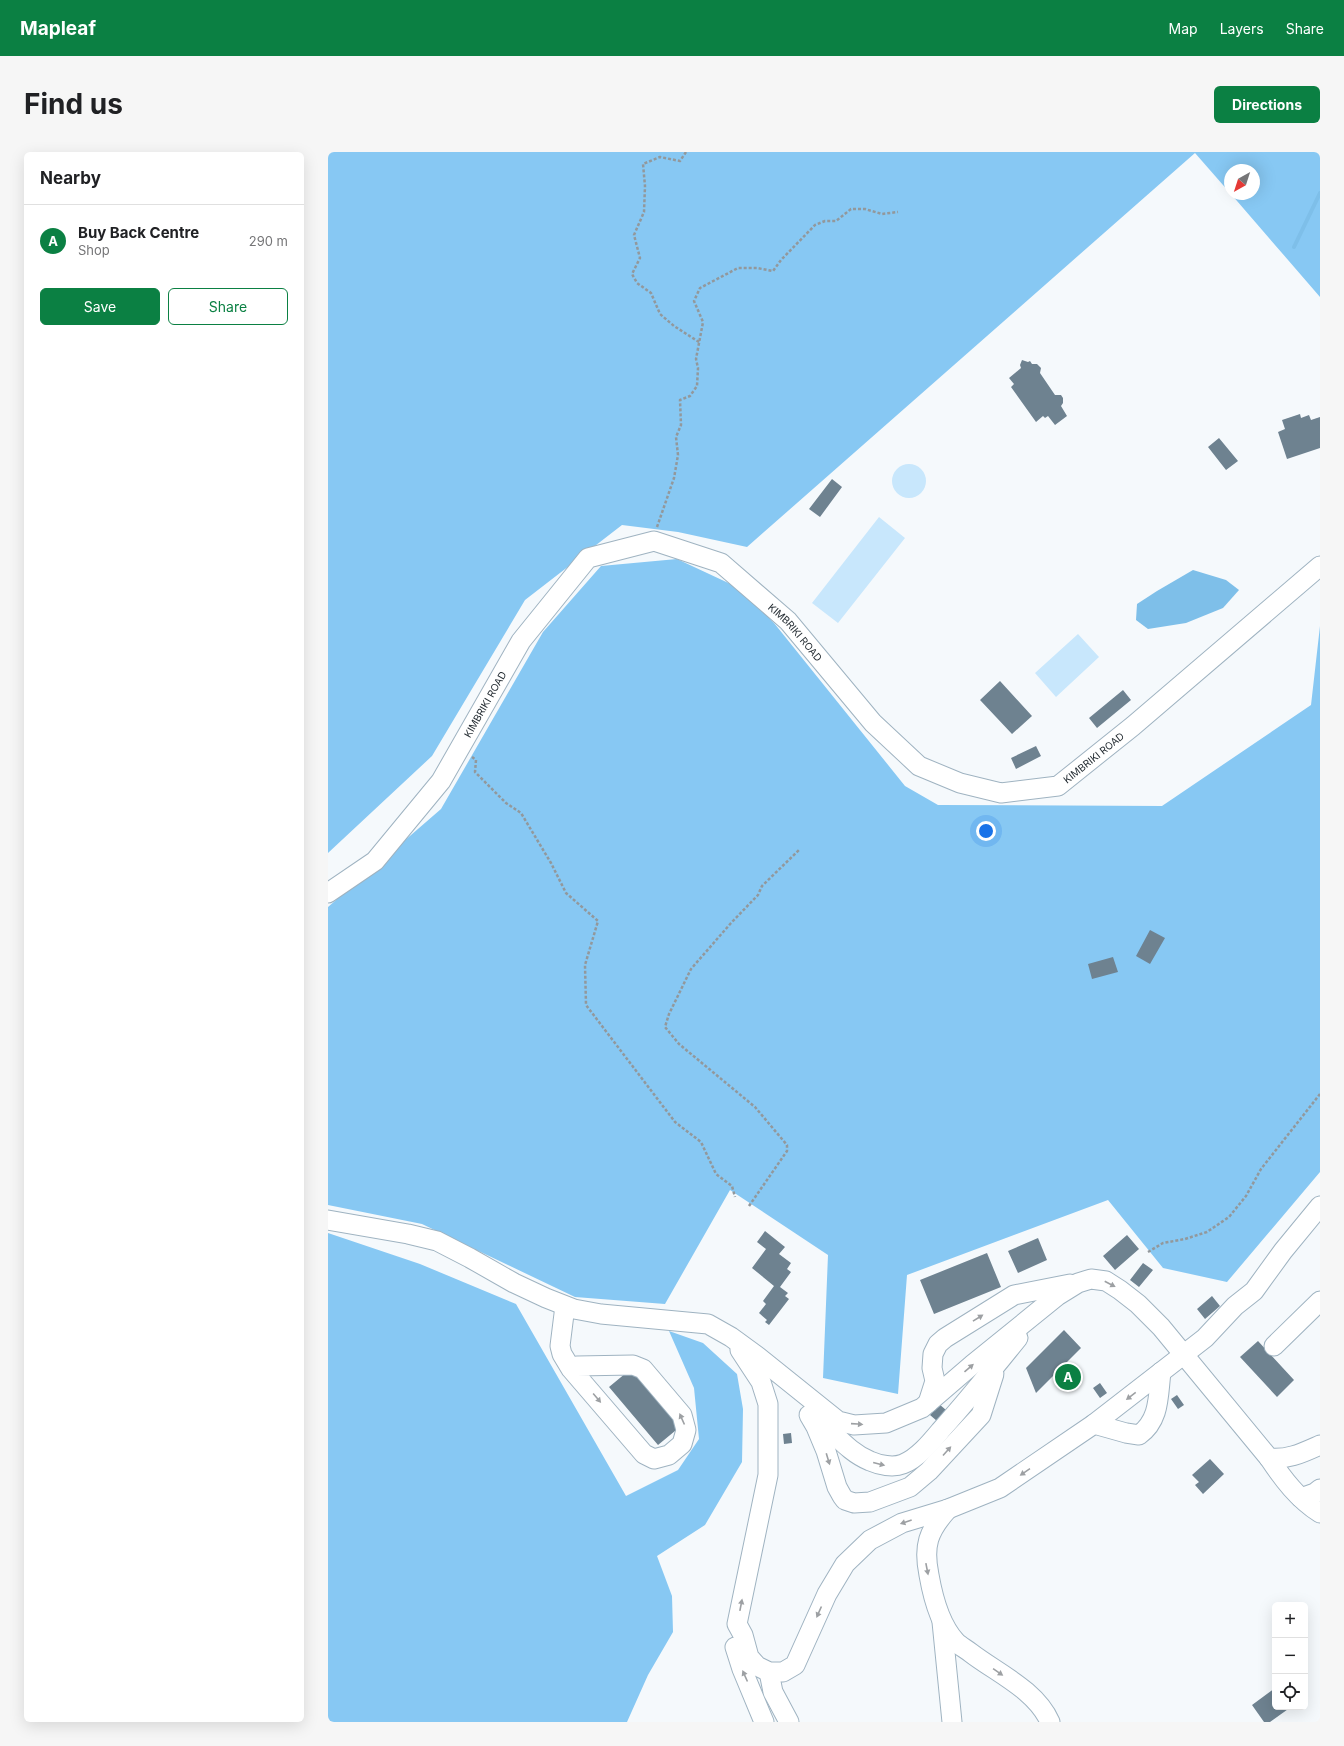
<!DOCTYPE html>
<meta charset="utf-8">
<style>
body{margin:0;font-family:Inter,sans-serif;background:#f6f6f6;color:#202124}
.controls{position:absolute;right:12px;bottom:12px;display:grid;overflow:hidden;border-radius:6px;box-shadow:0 4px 16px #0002}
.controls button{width:36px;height:36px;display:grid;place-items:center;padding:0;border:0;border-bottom:1px solid #e0e0e0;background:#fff;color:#202124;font:20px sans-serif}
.compass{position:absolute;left:896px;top:12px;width:36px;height:36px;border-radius:50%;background:#fff;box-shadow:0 4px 16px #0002;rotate:219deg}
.you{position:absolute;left:658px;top:679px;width:14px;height:14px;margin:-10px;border:3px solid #fff;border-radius:50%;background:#1a73e8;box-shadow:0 0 0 6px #1a73e833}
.badge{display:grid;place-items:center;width:26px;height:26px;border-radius:50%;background:#0b8043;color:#fff;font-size:13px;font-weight:700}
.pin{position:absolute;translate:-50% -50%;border:2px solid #fff;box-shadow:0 1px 4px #0006}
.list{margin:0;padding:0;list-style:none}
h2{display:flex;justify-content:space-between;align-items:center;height:52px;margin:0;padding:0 16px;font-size:17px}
h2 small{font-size:13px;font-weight:400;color:#757577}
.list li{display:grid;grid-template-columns:26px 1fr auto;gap:12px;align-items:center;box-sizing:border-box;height:72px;padding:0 16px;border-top:1px solid #e0e0e0}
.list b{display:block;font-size:15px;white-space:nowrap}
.list p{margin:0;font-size:13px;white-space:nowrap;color:#757577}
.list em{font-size:13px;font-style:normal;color:#757577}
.actions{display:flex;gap:8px;padding:12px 16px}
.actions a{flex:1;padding:9px 0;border:1px solid #0b8043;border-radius:6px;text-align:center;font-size:14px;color:#0b8043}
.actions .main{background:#0b8043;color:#fff}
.icon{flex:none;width:22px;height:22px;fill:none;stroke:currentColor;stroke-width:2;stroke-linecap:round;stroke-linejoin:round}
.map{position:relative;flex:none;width:992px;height:1570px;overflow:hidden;border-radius:6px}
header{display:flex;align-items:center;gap:24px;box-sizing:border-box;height:56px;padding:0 20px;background:#0b8043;color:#fff}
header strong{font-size:19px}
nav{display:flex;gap:22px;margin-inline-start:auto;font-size:14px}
.intro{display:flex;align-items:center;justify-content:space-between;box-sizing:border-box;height:96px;padding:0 24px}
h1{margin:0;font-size:28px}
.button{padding:10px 18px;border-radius:6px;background:#0b8043;color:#fff;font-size:14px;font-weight:700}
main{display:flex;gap:24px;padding:0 24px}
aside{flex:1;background:#fff;border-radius:6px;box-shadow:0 4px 16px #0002}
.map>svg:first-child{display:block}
.green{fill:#c8e7fc}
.forest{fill:#87c8f3}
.water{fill:#7ebfe9}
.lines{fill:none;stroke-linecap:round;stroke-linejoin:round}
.stream{stroke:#7ebfe9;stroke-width:4}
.building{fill:#6e8290}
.minor-casing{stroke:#9fb3c1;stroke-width:21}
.path{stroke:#92989c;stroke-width:2.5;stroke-dasharray:3 2;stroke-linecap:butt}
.minor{stroke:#fff;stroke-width:19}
.oneway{fill:#9da0a3}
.labels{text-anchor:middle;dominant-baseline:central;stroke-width:3;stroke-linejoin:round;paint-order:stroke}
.street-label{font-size:10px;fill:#252d33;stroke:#f5f9fc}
</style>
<header>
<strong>Mapleaf</strong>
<nav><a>Map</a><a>Layers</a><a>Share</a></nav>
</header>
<div class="intro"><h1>Find us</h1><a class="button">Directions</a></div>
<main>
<aside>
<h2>Nearby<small></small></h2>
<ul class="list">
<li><span class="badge">A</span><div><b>Buy Back Centre</b><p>Shop</p></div><em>290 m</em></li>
</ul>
<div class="actions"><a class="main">Save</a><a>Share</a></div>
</aside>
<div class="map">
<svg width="992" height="1570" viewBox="0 0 992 1570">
<rect width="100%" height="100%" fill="#f5f9fc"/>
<path class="green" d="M564 329a17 17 0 1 1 34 0a17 17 0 1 1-34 0Z
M551 365 577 386 510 471 484 451Z
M750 482 771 505 728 545 707 521Z"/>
<path class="forest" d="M0 0H992V145L903 42H926V18H902V41L867 1 419 395 350 380 294 373 197 448 104 604 0 701Z
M349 407 409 435 446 471 577 634 610 653 834 654 983 553 992 474V1020L899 1130 835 1116 780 1048 579 1123 570 1242 495 1226 500 1103 402 1038 337 1152 247 1145 94 1072 0 1053V755L113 657 215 480 273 414Z
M0 1081 92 1112 188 1152 298 1344 350 1318 371 1287 366 1236 341 1179 375 1191 409 1222 415 1257 414 1310 377 1373 329 1404 344 1444 345 1480 320 1523 299 1570H0Z"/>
<path class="water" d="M865 418 898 428 911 438 895 456 858 471 820 477 808 468 809 452 829 439Z"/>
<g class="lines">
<path class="stream" d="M966 95 992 41"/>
</g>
<path class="building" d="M694 208 700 210 702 209 704 212H709L713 216 712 221 727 243H733L735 246V251L733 254 739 264 727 273 720 264 717 266 715 264 708 270 683 235 686 232 681 226 693 216 692 213Z
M972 262 973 266 981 263 983 268 992 265V296L959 307 950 280 957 277 954 268Z
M891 286 910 309 898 318 880 295Z
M504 327 514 335 492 365 481 357Z
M672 529 704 564 684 582 652 548Z
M795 538 803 548 769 576 761 566Z
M708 594 713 604 688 617 683 606Z
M822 778 837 786 822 812 808 804Z
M785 805 790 820 764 827 760 812Z
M437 1079 457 1095 451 1102 463 1111 459 1117 463 1120 452 1135 460 1141 457 1144 461 1147 441 1173 437 1170 439 1168 431 1161 438 1152 435 1149 446 1134 424 1116 438 1097 429 1090Z
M799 1083 811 1097 787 1118 775 1104Z
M710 1086 719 1108 690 1121 680 1099Z
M659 1101 673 1135 606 1162 592 1128Z
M815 1111 825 1118 811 1135 802 1128Z
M884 1144 892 1154 877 1167 869 1157Z
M736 1178 753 1196 708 1241 698 1216Z
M930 1189 966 1228 949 1245 912 1205Z
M304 1216 353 1274 330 1293 281 1235Z
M772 1231 779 1241 772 1246 765 1236Z
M849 1243 856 1253 850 1257 843 1247Z
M611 1252 618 1258 609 1269 602 1263Z
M463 1281 464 1291 456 1292 455 1282Z
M882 1307 896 1322 875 1342 867 1333 871 1330 864 1323Z
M947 1536V1555H963L942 1570H936L924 1553Z"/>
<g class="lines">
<g class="minor-casing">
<g id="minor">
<path id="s1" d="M0 741 47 709 113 629 193 489 260 406 326 389 393 411 460 469 545 571 591 614 632 631 673 641 730 634 805 574 992 414"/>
<path d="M0 1068 80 1082 109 1089 142 1106 186 1131 218 1146 246 1157 273 1162 380 1172 403 1185 429 1204 510 1269 526 1273 558 1271 594 1256 644 1213 729 1144 750 1131 763 1127 778 1129 792 1138 810 1152 833 1175 941 1306C960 1308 974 1301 992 1293"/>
<path d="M237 1154 232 1194 234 1202 243 1217 316 1302 326 1307 341 1303 354 1292 358 1278 354 1263 315 1217 305 1213 249 1214 243 1217"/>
<path d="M946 1194 992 1149"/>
<path d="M412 1198 433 1230 440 1252V1323L409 1472 415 1483 421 1505 429 1514 441 1520H455L467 1513 499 1442 517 1412 542 1388 574 1371 620 1357 672 1336 766 1272 877 1186 907 1154 926 1139 955 1099 992 1054"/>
<path d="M600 1251 607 1229 604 1216 605 1202 610 1192 617 1186 686 1143 742 1132"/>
<path d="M481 1263 488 1275 498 1299 509 1335 514 1344 517 1348 526 1351 542 1350 582 1335 601 1319 653 1263 666 1222"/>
<path d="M488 1266C507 1281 520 1300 542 1309 551 1313 565 1316 575 1312 590 1306 603 1290 613 1278 640 1248 665 1217 690 1186"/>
<path d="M766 1272 798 1281 811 1283C832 1268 830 1244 833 1220"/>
<path d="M941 1306C955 1327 970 1347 992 1361"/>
<path d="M973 1346 987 1341 992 1337"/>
<path d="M620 1357C600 1379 595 1394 601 1423 605 1446 612 1473 628 1490 632 1494 638 1497 643 1501 669 1521 708 1538 722 1570"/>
<path d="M614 1470 624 1570"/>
<path d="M407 1495 414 1517 436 1570"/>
<path d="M441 1520 445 1540 461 1570"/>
</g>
</g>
<path class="path" d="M358 0 352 9 332 5 315 12 317 34 316 60 306 83 312 106 304 122 309 131 323 141 332 162 346 174 371 190
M329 375 346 326 350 303 348 285 353 273 352 248 362 244 369 234 370 216 368 207 375 170 366 149 372 136 410 116H429L445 119 453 108 487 73 497 69H508L523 57H537L554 62 570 60
M144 605 148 608 147 620 178 651 193 661 223 711 238 741 270 769 257 813 258 853 347 970 373 990 388 1022 404 1034 407 1045
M421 1054 459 999V993L427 955 351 892 337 875 341 862 363 817 403 771 430 743 434 734 471 698
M820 1100 835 1091 857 1087 879 1080 901 1065 918 1044 933 1017 992 942"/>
<use href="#minor" class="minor"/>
</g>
<defs><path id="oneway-solid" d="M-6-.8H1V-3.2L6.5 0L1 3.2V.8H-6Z"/></defs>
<g class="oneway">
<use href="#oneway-solid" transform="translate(782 1132) rotate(28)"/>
<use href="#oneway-solid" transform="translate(650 1166) rotate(-32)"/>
<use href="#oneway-solid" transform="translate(641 1216) rotate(-41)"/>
<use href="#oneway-solid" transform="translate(803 1244) rotate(142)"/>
<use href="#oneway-solid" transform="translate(269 1246) rotate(50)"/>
<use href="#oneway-solid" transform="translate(354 1267) rotate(-114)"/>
<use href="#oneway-solid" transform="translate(529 1272) rotate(4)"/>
<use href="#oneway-solid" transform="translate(619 1299) rotate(-48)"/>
<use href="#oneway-solid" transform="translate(500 1307) rotate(73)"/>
<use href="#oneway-solid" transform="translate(551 1312) rotate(14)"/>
<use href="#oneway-solid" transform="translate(697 1320) rotate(146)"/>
<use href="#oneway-solid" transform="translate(578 1370) rotate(161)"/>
<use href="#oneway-solid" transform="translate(599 1417) rotate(79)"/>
<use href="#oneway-solid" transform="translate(413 1453) rotate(-79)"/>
<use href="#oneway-solid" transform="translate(491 1460) rotate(114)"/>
<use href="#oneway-solid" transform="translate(670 1520) rotate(35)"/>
<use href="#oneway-solid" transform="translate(417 1524) rotate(-114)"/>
</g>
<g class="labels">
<g class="street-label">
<text stroke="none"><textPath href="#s1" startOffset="669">KIMBRIKI ROAD</textPath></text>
<text stroke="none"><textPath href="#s1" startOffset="249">KIMBRIKI ROAD</textPath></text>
<text stroke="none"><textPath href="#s1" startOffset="1041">KIMBRIKI ROAD</textPath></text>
</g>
</g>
</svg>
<div class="controls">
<button>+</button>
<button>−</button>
<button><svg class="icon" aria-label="locate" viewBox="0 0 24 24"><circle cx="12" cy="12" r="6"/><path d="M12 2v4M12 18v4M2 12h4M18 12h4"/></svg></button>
</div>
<svg class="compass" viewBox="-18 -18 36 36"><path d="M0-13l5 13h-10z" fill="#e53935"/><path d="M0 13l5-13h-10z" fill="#757577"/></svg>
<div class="you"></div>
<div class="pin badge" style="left:740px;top:1225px">A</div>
</div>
</main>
